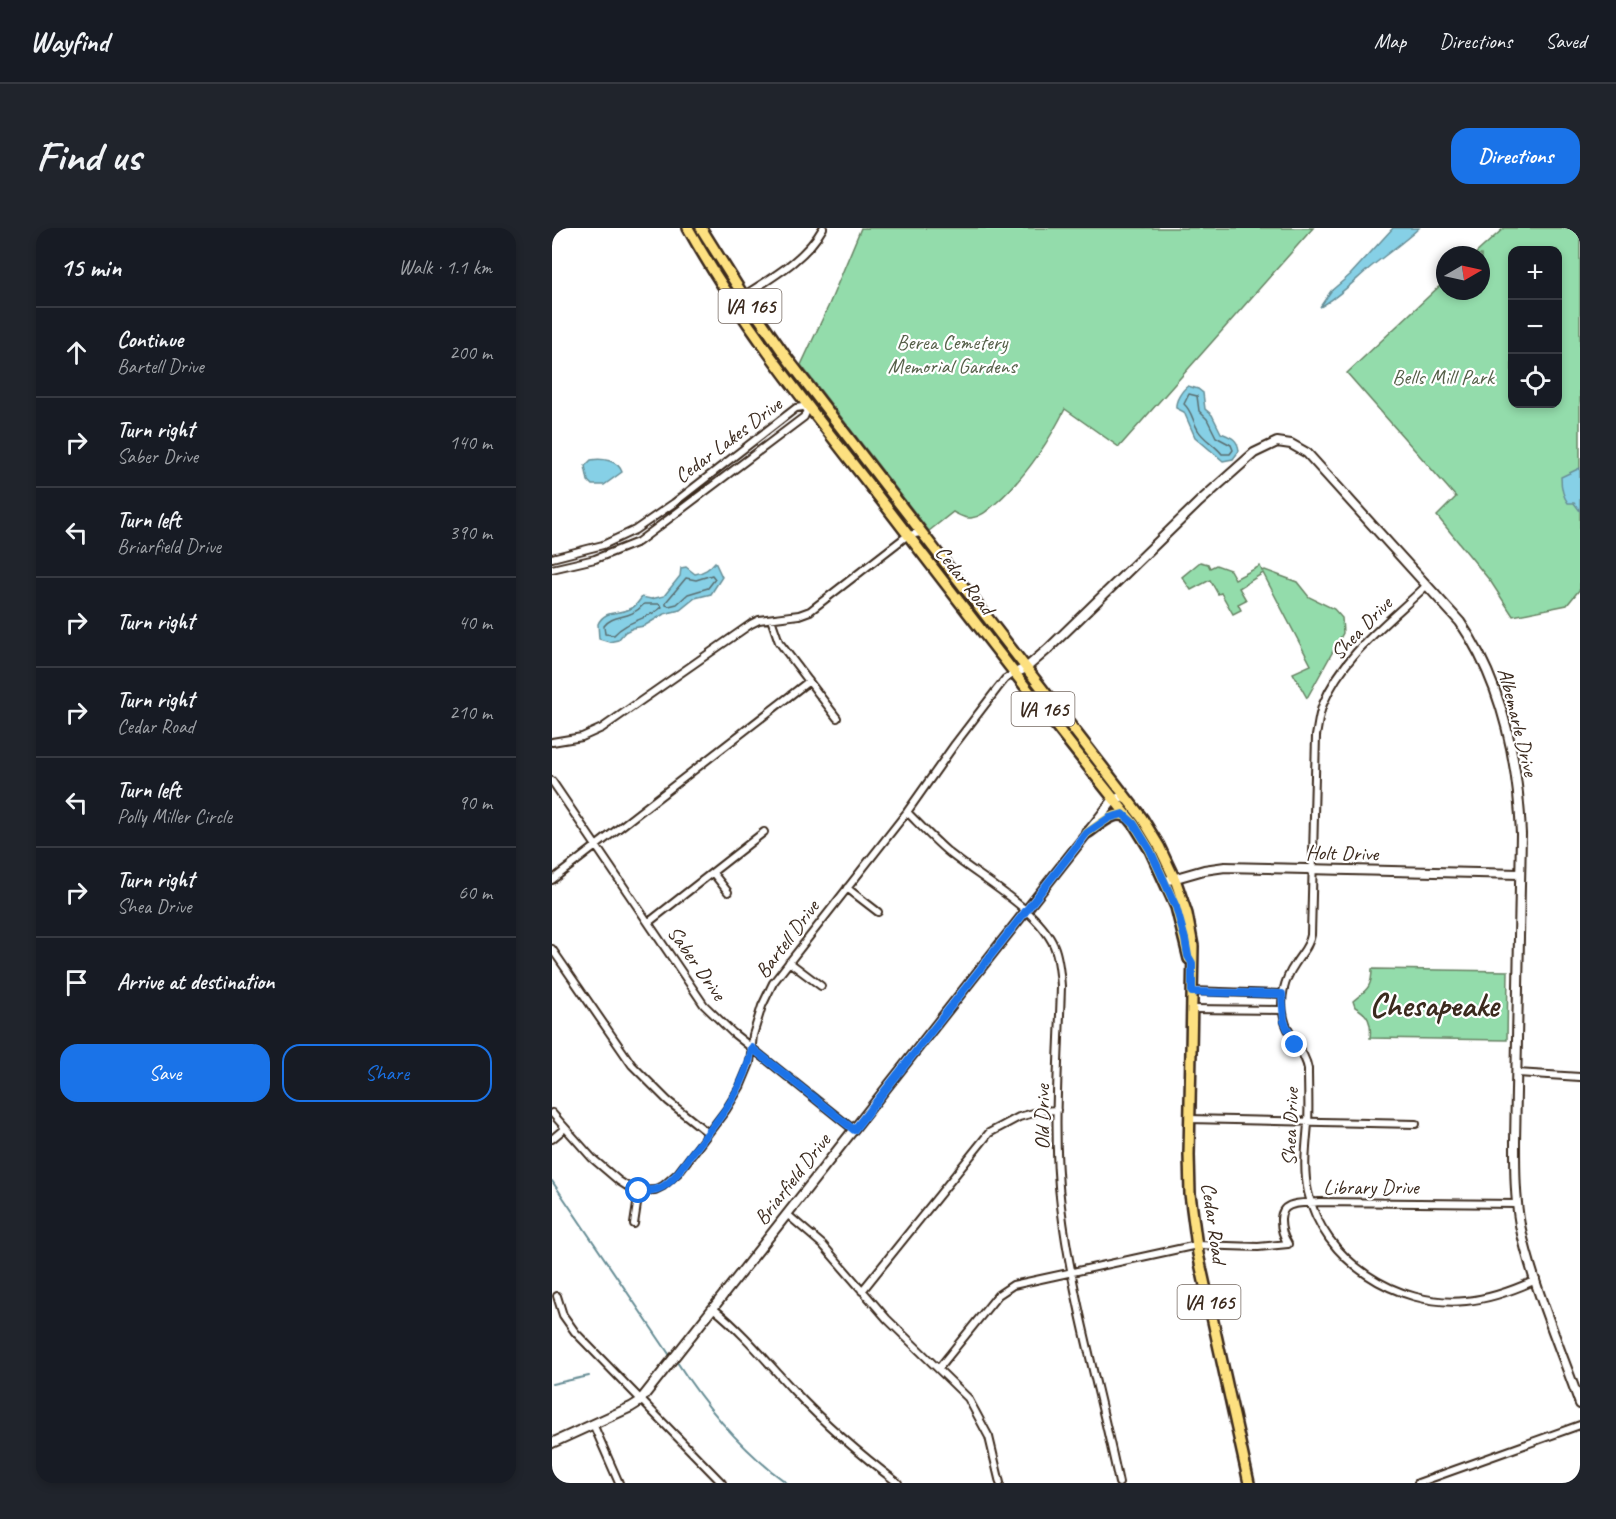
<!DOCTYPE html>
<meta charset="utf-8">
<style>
body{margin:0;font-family:Caveat,sans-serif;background:#20242c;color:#f1f3f6}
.controls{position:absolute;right:18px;top:18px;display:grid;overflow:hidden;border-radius:12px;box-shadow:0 3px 9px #0003}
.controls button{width:54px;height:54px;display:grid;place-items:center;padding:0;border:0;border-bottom:2px solid #363941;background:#171b24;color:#f1f3f6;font:30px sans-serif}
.compass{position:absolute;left:884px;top:18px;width:54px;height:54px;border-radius:50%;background:#171b24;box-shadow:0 3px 9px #0003;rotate:81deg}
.stop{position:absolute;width:18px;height:18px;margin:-14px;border:4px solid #1a73e8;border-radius:50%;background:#fff}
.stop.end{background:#1a73e8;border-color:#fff;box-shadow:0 2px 6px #0008}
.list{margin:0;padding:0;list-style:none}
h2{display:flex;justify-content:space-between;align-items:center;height:78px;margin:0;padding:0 24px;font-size:26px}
h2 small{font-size:20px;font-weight:400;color:#9ea1a6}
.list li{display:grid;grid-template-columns:39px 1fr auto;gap:18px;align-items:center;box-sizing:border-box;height:90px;padding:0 24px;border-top:2px solid #363941}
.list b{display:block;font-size:22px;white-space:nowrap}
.list p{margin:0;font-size:20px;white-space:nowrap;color:#9ea1a6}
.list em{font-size:20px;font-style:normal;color:#9ea1a6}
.actions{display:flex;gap:12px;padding:18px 24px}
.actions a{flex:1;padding:14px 0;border:2px solid #1a73e8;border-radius:18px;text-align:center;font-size:21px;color:#1a73e8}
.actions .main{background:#1a73e8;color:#fff}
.icon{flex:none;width:33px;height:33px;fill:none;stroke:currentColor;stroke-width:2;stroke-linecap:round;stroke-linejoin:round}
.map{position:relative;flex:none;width:1028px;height:1255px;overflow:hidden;border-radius:18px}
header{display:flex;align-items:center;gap:36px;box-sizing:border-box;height:84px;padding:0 30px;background:#171b24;border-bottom:2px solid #363941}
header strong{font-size:28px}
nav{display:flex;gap:33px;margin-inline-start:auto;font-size:21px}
.intro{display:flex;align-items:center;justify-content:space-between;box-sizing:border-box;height:144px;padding:0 36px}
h1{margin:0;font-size:42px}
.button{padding:15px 27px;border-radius:18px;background:#1a73e8;color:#fff;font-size:21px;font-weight:700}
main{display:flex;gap:36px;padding:0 36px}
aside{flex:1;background:#171b24;border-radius:18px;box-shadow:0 3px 9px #0003}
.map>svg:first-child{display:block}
.green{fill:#93dcab;stroke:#678364;stroke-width:1.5;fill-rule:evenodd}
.water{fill:#86d0e6;stroke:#688e96;stroke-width:1.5}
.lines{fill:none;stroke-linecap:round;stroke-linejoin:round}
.shore{stroke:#596c6e;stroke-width:1.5}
.stream{stroke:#688e96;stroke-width:2}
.minor-casing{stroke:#3b2a1e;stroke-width:10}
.tertiary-casing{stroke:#3b2a1e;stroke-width:12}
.primary-casing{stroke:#3b2a1e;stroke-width:14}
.minor{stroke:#fff;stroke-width:6}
.tertiary{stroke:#fff;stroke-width:8}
.primary{stroke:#fde080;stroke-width:9}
.route{stroke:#1a73e8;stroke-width:8}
.labels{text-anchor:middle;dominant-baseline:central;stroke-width:4.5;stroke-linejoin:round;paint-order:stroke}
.shield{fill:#fff;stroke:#766a62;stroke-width:1.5}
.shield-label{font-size:20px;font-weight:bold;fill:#3b2a1e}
.park-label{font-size:21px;fill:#555f48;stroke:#fff}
.street-label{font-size:21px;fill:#3b2a1e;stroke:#fff}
.town-label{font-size:33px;font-weight:bold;fill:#3b2a1e;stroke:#fff}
</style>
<header>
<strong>Wayfind</strong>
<nav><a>Map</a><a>Directions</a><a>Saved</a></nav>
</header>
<div class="intro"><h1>Find us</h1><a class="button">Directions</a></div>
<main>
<aside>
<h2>15 min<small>Walk · 1.1 km</small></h2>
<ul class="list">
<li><svg class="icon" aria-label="ahead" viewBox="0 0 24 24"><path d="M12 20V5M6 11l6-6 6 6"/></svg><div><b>Continue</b><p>Bartell Drive</p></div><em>200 m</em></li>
<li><svg class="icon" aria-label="right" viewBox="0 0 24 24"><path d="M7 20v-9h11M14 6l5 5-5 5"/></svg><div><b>Turn right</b><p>Saber Drive</p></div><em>140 m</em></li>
<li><svg class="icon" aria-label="left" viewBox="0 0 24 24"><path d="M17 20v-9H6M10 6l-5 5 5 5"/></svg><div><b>Turn left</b><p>Briarfield Drive</p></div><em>390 m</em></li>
<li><svg class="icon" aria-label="right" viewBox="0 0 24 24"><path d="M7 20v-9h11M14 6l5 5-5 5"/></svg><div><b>Turn right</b></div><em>40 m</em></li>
<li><svg class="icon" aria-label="right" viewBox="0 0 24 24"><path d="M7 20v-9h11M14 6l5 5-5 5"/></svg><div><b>Turn right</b><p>Cedar Road</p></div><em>210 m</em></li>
<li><svg class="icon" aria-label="left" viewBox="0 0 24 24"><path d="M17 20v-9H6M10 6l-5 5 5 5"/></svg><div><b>Turn left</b><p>Polly Miller Circle</p></div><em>90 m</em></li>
<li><svg class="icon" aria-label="right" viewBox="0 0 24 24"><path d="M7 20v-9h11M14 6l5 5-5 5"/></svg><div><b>Turn right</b><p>Shea Drive</p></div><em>60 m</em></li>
<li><svg class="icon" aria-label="arrive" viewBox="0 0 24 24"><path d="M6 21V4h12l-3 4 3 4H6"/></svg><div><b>Arrive at destination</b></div></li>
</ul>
<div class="actions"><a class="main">Save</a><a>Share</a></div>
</aside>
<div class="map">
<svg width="1028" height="1255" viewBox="0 0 1028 1255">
<rect width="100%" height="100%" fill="#fff"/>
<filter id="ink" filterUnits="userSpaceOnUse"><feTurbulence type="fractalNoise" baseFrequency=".0167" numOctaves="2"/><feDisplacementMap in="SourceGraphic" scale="12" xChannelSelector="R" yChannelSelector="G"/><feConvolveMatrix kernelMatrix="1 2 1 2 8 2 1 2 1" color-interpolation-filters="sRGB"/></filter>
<g filter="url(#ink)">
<path class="green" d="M309 0H761L567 219 513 181C495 217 474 249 443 276 436 282 429 289 419 290 413 291 407 287 401 284L377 303 249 137 276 79Z
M952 0H1028V361L1015 377 961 388 939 354 885 288 904 269 795 145 893 53V63H929V27H922ZM960 22H1005V176H960Z
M648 334 656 336 658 340 664 337 678 342 683 351 708 338 710 343 713 342 745 354 757 369 782 381 790 390 791 405 755 470 741 445 759 437 711 345 687 360 694 372 686 376 689 382 681 386 669 365 666 366 658 352 639 362 630 349Z
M820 741 956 743 955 812 818 810C820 794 816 786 803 779L801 773C814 762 820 760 820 741Z"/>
<path class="water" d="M841 0H867C852 14 836 25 820 38 803 52 788 68 768 79L779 63 798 47Z
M636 158 646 161 651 165 653 181 660 187 669 205C679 209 686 211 687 223L681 231 671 233 643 209 632 184 624 180C623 173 630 162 636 158Z
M39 232C50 230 66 232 70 244L52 257H40L36 253 33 238Z
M1028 240V283L1022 275H1016C1010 267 1009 259 1009 249Z
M163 334 170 349 159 366 143 370 128 382 112 386 92 398 81 400 73 404 66 412 57 414 47 411 46 396C53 381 67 387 80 380 84 378 87 373 90 369L99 371 112 368 128 348 129 340 134 339 143 346C153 344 157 341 163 334Z"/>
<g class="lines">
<path class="shore" d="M637 166 645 168 647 183 655 191 664 209 679 217 681 222 678 226H670C663 217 651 211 646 202 640 192 640 183 632 176Z
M160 347 163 351 156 360 136 366 125 376 117 378 114 377V374L134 350 144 352Z
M92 376H107L110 379C95 392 75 392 62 407L53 406 52 398C62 385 77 393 92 376Z"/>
<path class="stream" d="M0 953 119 1129
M125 1134C154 1179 192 1224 235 1255
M0 1156 37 1148"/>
<g class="minor-casing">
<path id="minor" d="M182 74C213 53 252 34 271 0
M0 330 51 317 83 302 122 275 244 180 257 178
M0 341 43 331 86 314 252 189 257 178
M875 357C837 394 792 425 771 476 767 486 766 498 764 508L759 707C757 719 749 726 743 736 732 752 727 772 732 790 736 810 753 822 756 841 756 859 757 878 756 896 754 919 751 941 756 964 771 1032 845 1080 914 1073 938 1071 962 1062 984 1052
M219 391 227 414 285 490
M0 514 30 509 50 500 199 396 207 392 247 387 258 383 356 307 369 305
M0 553 152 777 181 805 302 902
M355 584C368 597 381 611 395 623 426 649 486 681 502 718 507 730 508 745 509 758 507 831 500 905 509 978 520 1071 548 1163 567 1255
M161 645 176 664
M0 652 257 453
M295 660 326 684
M97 694 212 604
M0 721 80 837 116 873 156 905
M237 734 269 758
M640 763 730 766
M640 781 730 782
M965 845 1028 849
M0 885 40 930 67 953 78 960 87 963 103 962 111 958 126 945 174 882 188 859 198 835 201 807 210 778 221 755 355 584 403 516 445 461 453 451 463 445
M637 891 864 896
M0 911 13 900
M236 987 271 1017 335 1091 416 1170 437 1209 448 1255
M82 996 87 963
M310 1063 437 905 467 889 489 883 505 882
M5 1068 11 1087 23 1104 170 1255
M161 1080C192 1105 215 1134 242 1163 273 1196 309 1227 346 1255
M387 1140 446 1067 461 1057 645 1017 706 1019 736 1016C731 1008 729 1002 729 993 728 971 753 976 767 974L965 976
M41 1196 67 1255
M866 1255 1028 1197"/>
</g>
<g class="tertiary-casing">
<path id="tertiary" d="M463 445 474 440 496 421 647 274 702 225 725 214 739 216 755 225 908 394C950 455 966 533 969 606L963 914C963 942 963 969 968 997 980 1056 1008 1119 1028 1176
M617 652 652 642 673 639 968 646
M0 1215 79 1179 87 1174 562 571 573 568"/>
</g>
<g class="primary-casing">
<path id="primary" d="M136 0C191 99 264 188 333 277 415 384 497 491 582 596L598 622 624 679 637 731
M149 0 191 67 235 130 590 590 607 618 624 654 635 686 641 718 637 927 638 966 646 1026 697 1255
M535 605C547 598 562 580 577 590"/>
</g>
<use href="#minor" class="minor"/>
<use href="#tertiary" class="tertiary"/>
<use href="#primary" class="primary"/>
</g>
</g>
<g class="lines" filter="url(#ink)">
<path class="route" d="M87 963C95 963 103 963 110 959 123 952 132 936 141 924 166 892 193 862 200 820L302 902 535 605 557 590 571 586 582 596 598 622 624 679 633 711 636 728 640 735V764L730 766 732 793 743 817"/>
</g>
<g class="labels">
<g class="shield">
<rect x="166.5" y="61" width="63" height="34" rx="4.5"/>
<rect x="459.5" y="464" width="63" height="34" rx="4.5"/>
<rect x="625.5" y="1057" width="63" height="34" rx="4.5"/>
</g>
<g class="shield-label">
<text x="198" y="78">VA 165</text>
<text x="491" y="481">VA 165</text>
<text x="657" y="1074">VA 165</text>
</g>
<g class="park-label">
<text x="400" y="114">Berea Cemetery<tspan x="400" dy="24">Memorial Gardens</tspan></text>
<text x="891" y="149">Bells Mill Park</text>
</g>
<g class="street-label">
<text transform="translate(176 212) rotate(-37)">Cedar Lakes Drive</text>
<text transform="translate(413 352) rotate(52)">Cedar Road</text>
<text transform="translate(809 400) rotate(-46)">Shea Drive</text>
<text transform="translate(966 494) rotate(76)">Albemarle Drive</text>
<text transform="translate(790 625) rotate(1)">Holt Drive</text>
<text transform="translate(235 711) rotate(-53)">Bartell Drive</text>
<text transform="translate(145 735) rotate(55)">Saber Drive</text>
<text transform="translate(490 889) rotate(-90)">Old Drive</text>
<text transform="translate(738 899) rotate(-88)">Shea Drive</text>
<text transform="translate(240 951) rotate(-52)">Briarfield Drive</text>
<text x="819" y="959">Library Drive</text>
<text transform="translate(662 995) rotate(82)">Cedar Road</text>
</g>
<g class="town-label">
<text x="882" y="777">Chesapeake</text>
</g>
</g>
</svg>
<div class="controls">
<button>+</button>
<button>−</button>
<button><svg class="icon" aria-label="locate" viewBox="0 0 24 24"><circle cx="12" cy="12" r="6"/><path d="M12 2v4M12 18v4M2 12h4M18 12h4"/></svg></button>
</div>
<svg class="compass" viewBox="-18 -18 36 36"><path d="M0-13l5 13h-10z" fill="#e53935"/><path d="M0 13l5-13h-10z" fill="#9ea1a6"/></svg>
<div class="stop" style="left:87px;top:963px"></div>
<div class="stop end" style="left:743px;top:817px"></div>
</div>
</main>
